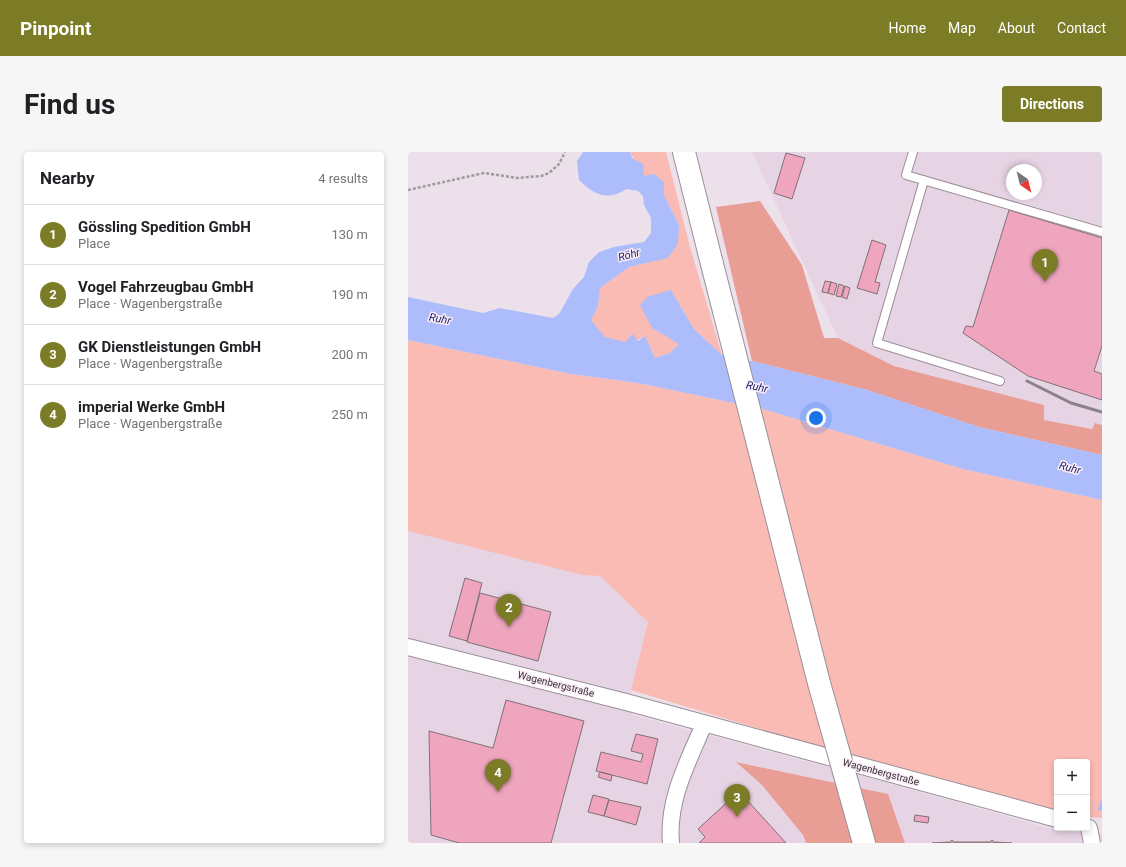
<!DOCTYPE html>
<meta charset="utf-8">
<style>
body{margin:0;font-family:Roboto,sans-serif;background:#f6f6f6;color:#202124}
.controls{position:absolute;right:12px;bottom:12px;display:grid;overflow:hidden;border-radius:4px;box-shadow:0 2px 6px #0003}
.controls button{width:36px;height:36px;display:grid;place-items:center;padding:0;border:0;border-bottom:1px solid #e0e0e0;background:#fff;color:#202124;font:20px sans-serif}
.compass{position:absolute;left:598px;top:12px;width:36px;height:36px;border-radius:50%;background:#fff;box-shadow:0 2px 6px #0003;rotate:145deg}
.you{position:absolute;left:408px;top:266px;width:14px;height:14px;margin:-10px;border:3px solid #fff;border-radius:50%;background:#1a73e8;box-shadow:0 0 0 6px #1a73e833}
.badge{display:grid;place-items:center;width:26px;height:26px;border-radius:50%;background:#7b7c25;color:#fff;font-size:13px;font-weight:700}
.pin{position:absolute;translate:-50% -33px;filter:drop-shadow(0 1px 2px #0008)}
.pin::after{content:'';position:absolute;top:21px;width:14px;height:12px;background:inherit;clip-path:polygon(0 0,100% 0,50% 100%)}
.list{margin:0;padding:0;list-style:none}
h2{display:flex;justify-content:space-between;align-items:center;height:52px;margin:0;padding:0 16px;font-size:17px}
h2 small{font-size:13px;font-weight:400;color:#757577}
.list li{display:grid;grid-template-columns:26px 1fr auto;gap:12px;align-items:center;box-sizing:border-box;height:60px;padding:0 16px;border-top:1px solid #e0e0e0}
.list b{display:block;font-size:15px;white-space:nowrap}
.list p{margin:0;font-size:13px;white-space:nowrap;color:#757577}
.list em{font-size:13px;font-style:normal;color:#757577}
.map{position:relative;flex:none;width:694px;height:691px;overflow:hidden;border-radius:4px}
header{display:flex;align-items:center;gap:24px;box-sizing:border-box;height:56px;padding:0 20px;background:#7b7c25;color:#fff}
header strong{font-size:19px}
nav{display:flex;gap:22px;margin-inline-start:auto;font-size:14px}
.intro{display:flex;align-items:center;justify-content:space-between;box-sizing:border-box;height:96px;padding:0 24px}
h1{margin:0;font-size:28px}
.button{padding:10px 18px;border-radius:4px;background:#7b7c25;color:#fff;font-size:14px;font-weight:700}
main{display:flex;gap:24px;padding:0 24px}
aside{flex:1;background:#fff;border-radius:4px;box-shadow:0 2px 6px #0003}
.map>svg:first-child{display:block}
.built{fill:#e6d3e3;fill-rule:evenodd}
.green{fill:#f9bbb4}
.forest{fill:#e89d95}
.water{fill:#adbcfb}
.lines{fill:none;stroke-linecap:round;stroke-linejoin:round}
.stream{stroke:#adbcfb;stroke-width:4}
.building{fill:#eea5bd;stroke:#807175}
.lane-casing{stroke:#9b8f99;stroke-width:10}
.street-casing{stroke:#9b8f99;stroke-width:18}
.highway-casing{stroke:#9b8f99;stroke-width:24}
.path{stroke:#a198a0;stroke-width:2.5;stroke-dasharray:3 2;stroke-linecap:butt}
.lane{stroke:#fff;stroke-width:8}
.street{stroke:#fff;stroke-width:16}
.highway{stroke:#fff;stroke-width:22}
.rail{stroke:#8a8289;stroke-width:3}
.highway-bridge-casing{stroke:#9b8f99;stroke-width:24;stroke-linecap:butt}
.highway-bridge{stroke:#fff;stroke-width:22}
.labels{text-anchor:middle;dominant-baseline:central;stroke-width:3;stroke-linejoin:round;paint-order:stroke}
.street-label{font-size:10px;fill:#373236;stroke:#faedf8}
.water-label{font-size:11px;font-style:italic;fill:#22276e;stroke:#faedf8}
</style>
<header>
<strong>Pinpoint</strong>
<nav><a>Home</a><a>Map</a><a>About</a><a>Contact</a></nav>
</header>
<div class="intro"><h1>Find us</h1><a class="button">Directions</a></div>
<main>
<aside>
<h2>Nearby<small>4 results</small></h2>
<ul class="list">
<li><span class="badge">1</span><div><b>Gössling Spedition GmbH</b><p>Place</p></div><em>130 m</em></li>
<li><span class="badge">2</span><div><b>Vogel Fahrzeugbau GmbH</b><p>Place · Wagenbergstraße</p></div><em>190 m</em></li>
<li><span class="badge">3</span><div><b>GK Dienstleistungen GmbH</b><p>Place · Wagenbergstraße</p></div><em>200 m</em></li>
<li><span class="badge">4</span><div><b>imperial Werke GmbH</b><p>Place · Wagenbergstraße</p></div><em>250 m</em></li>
</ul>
</aside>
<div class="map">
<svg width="694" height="691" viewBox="0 0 694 691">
<rect width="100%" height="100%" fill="#ece0eb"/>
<path class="built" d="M344 0H694V273L687 271 684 277 636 268V253L486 214 430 186ZM604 18H628V42H604Z
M0 379 174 423 192 424 240 470 223 538 225 563 491 634 644 677 694 682V691H497L479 642 329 610 354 633 395 683 398 691H0Z"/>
<path class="green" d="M222 0H258L282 95 314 203 286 177 263 138 244 176 272 192 262 201 247 206 237 184C227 191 208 192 197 185 192 182 187 173 183 168L190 154 192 136 221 115 239 111 271 73 256 43V30L236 24Z
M0 188 163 222 230 231 355 257 555 317 694 348V666L679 665V610H649V659L378 585 223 538 240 470 192 424 174 423 0 379Z"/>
<path class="forest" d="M352 49 394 113 416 186H430L486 214 636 253V268L684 277 687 271 694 273V303L571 275 459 238 344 209 308 55Z
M328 610 480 642 497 691H398L395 683 354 633Z"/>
<path class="water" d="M175 0H222L224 6 235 12 236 24 246 22 256 30V43L271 73 270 92 260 106 221 115 192 136 190 154 183 168 197 185 217 190 225 182 230 189 237 184 247 206 262 201 271 192 244 176 232 153 239 145 263 138 286 177 314 203 344 209 459 238 571 275 694 303V348L555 317 355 257 230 231 163 222 0 188V145L75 161 92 156 145 166 151 162 165 137 176 125 181 110 191 100 206 95 236 90 243 81V66L236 53 235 44 230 39 218 37C200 50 185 42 171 28L169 9Z"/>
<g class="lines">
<path class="stream" d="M692 657 694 651"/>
</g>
<path class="building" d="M378 1 397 6 384 47 366 41Z
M601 58 694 86V194L686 219 694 222V248L620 224 555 181 558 174 565 175Z
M464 88 478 93 467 130 472 131 469 142 449 136Z
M417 129 423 130 420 141 414 140Z
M423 130 429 132 426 143 420 141Z
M431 132 436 134 433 145 428 144Z
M437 134 442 136 439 147 434 145Z
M57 426 74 431 59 489 41 484Z
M72 441 143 460 130 509 59 490Z
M98 548 176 569 143 691H51L23 683 21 579 85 596Z
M228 582 250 587 239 632 188 619 193 600 233 610 235 602 223 599Z
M192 620 204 623 203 629 190 625Z
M185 643 201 647 196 664 180 660Z
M325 645 333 654 339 648 378 691H291L297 685 290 677Z
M201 648 233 655 228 673 196 664Z
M507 663 521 665 520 671 506 669Z
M544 688 546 690H582L584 688 586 690 604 691H524L542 690Z"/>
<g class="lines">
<g class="lane-casing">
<path id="lane" d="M505 0 498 23 694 80
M516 28 469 191 592 229"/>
</g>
<g class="street-casing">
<path id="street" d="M0 495 218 550 649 667
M681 676 684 691
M263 691C259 648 280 610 296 572"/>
</g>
<g class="highway-casing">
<path id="highway" d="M276 0 304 112
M442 641 456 691"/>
</g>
<path class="path" d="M0 38 76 21 109 26 133 24 141 21 151 12 157 0"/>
<use href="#lane" class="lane"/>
<use href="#street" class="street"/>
<use href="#highway" class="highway"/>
<path class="rail" d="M619 229 663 251 694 260"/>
<g class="highway-bridge-casing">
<path id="highway-bridge" d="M304 112 411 531 442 641"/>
</g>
<use href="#highway-bridge" class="highway-bridge"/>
</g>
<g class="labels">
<g class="street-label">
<text transform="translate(148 532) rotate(14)">Wagenbergstraße</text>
<text transform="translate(473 620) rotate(15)">Wagenbergstraße</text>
</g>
<g class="water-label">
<text transform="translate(221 103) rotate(-15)">Röhr</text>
<text transform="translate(32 167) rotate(10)">Ruhr</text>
<text transform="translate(349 235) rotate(12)">Ruhr</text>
<text transform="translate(662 316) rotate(15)">Ruhr</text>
</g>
</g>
</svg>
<div class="controls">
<button>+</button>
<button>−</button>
</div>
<svg class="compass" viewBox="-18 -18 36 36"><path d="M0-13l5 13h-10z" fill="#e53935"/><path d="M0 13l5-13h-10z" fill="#757577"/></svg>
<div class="you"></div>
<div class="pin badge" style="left:637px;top:130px">1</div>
<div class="pin badge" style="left:101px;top:475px">2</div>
<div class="pin badge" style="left:329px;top:665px">3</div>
<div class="pin badge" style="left:90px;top:640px">4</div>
</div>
</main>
